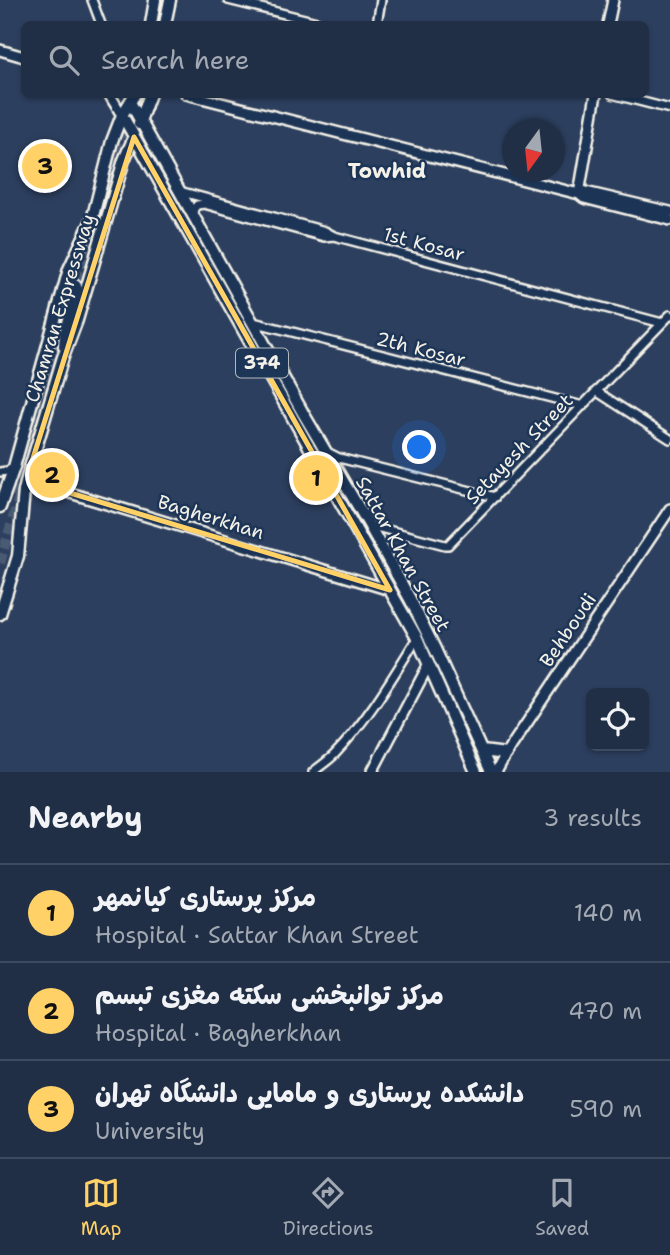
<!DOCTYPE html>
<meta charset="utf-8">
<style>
body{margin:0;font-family:"Shantell Sans","Playpen Sans Arabic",sans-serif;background:#2d3b51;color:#f1f3f6}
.controls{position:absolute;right:21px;bottom:21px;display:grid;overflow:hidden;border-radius:10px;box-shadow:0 2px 5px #0004}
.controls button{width:63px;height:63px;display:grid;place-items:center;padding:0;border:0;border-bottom:2px solid #3e4a5f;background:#212f46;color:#f1f3f6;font:35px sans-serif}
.compass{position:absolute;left:502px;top:119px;width:63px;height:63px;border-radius:50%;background:#212f46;box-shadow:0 2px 5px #0004;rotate:195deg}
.you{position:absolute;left:420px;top:448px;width:24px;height:24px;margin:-18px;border:5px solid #fff;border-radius:50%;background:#1a73e8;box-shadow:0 0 0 10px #1a73e833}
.badge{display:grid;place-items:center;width:46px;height:46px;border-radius:50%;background:#ffd166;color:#111;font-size:23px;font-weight:700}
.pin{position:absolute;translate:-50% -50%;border:4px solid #fff;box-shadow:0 2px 7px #0006}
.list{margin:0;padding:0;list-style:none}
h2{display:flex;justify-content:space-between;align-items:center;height:91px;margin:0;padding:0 28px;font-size:30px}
h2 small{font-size:23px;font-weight:400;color:#a2a9b3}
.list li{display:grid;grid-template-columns:46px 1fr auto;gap:21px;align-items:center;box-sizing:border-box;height:98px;padding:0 28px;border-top:2px solid #3e4a5f}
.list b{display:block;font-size:26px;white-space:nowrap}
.list p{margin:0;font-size:23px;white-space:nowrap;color:#a2a9b3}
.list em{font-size:23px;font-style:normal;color:#a2a9b3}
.icon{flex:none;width:38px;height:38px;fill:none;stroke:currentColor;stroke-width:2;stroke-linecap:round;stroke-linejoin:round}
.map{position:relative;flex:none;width:670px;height:772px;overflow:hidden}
.search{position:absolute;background:#212f46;box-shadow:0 2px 5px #0004;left:21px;right:21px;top:21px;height:77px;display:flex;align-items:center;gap:18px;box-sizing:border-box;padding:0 24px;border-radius:10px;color:#a2a9b3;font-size:26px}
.sheet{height:385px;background:#212f46}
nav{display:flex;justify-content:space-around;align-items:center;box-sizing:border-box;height:98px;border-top:2px solid #3e4a5f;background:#212f46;font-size:19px;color:#a2a9b3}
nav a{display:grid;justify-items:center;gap:4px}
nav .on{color:#ffd166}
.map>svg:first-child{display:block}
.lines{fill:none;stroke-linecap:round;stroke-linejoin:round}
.trunk-tunnel{stroke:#4a5a73;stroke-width:10;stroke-dasharray:10 5;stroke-linecap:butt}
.tertiary-casing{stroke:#f4f1e8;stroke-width:12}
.secondary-casing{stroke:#f4f1e8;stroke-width:14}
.primary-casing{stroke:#f4f1e8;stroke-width:15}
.trunk-casing{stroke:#f4f1e8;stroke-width:15}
.tertiary{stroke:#1d3557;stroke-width:7}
.secondary{stroke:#1d3557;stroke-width:9}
.primary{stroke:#1d3557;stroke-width:10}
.trunk{stroke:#1d3557;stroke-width:10}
.marked{fill:none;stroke:#ffd166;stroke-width:5;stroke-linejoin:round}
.labels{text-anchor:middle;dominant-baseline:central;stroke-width:5;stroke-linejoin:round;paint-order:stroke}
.shield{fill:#1d3557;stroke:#b4b9bc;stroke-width:2}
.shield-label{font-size:18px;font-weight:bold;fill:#f4f1e8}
.street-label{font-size:19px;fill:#f4f1e8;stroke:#1d3557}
.neighbourhood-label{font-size:21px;font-weight:bold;fill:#f4f1e8;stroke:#1d3557}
</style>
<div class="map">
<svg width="670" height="772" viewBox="0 0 670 772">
<rect width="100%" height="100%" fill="#2c3f5e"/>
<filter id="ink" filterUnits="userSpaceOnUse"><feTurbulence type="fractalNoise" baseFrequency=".0143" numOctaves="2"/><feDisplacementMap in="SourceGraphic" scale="14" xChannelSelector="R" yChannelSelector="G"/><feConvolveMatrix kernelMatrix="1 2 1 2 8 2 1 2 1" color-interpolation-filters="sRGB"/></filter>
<g filter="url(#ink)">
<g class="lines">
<path class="trunk-tunnel" d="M157 24 162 0
M77 297 123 133 129 120 148 95
M13 496 84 244
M0 563 21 490"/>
<g class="tertiary-casing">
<path id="tertiary" d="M92 0 101 24
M228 0 325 24
M377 24 381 0
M612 94 670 109
M179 191 325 231 334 236 662 323
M191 213 197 205 204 204 324 237 333 236
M253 322 583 406
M596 391 670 439
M327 452 339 458 495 497
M0 472 7 471 13 468
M369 525 445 545H448L670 315
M313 772C320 766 328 761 334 755 367 721 392 678 417 638"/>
</g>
<g class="secondary-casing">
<path id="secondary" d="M608 24 613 0
M0 50 24 57
M109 94 122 115
M186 94 579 194 584 198 670 220
M579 194 596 94
M579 194 585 192 670 212
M29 471 34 482 390 590
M372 772 429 664
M496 772 506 754 670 509"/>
</g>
<g class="primary-casing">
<path id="primary" d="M151 24 155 0
M165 24 170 0
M135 94 122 115 417 638 476 772
M130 102 303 413 369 525 410 599 435 649 491 772
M139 124 150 94
M482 751 506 754"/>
</g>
<g class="trunk-casing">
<path id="trunk" d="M64 346 65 333 77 292 76 286 73 284 70 286 66 295
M0 507 14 467 69 269 92 220 112 141 122 115
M0 614 18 556 24 491 29 471 63 357 77 320 124 160 134 137"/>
</g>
<use href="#tertiary" class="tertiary"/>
<use href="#secondary" class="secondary"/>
<use href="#primary" class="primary"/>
<use href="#trunk" class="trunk"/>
</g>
</g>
<path class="marked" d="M134 137 390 590 34 482 29 471Z"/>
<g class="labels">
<rect class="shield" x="236" y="348.5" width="52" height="29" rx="5"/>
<g class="shield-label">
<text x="262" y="363">374</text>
</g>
<g class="street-label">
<text transform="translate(424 244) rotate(15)">1st Kosar</text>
<text transform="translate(60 308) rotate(-73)">Chamran Expressway</text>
<text transform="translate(421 349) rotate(14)">2th Kosar</text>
<text transform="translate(519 449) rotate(-46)">Setayesh Street</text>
<text transform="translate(211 517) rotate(17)">Bagherkhan</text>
<text transform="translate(403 554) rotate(61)">Sattar Khan Street</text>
<text transform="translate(568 630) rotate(-56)">Behboudi</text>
</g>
<g class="neighbourhood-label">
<text x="387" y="171">Towhid</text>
</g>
</g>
</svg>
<div class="controls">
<button><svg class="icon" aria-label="locate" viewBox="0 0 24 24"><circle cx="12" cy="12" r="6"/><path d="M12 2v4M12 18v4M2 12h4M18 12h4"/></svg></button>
</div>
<svg class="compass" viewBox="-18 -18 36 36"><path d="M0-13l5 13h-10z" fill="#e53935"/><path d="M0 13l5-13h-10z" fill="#a2a9b3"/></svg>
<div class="you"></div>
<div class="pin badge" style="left:316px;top:478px">1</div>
<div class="pin badge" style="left:52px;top:475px">2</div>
<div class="pin badge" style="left:45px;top:166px">3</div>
<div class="search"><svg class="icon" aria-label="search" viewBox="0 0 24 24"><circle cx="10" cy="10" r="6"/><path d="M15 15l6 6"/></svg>Search here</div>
</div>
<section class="sheet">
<h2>Nearby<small>3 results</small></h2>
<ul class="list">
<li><span class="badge">1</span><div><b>مرکز پرستاری کیانمهر</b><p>Hospital · Sattar Khan Street</p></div><em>140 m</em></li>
<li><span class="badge">2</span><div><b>مرکز توانبخشی سکته مغزی تبسم</b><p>Hospital · Bagherkhan</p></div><em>470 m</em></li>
<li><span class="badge">3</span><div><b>دانشکده پرستاری و مامایی دانشگاه تهران</b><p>University</p></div><em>590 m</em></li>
</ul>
</section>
<nav>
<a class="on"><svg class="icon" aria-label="map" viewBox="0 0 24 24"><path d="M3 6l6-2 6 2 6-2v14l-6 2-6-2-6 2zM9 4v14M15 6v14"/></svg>Map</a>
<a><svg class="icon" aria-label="directions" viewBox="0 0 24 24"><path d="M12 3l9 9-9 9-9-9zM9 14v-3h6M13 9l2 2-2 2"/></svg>Directions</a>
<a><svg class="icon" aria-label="saved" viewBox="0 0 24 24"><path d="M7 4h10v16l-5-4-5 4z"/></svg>Saved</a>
</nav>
